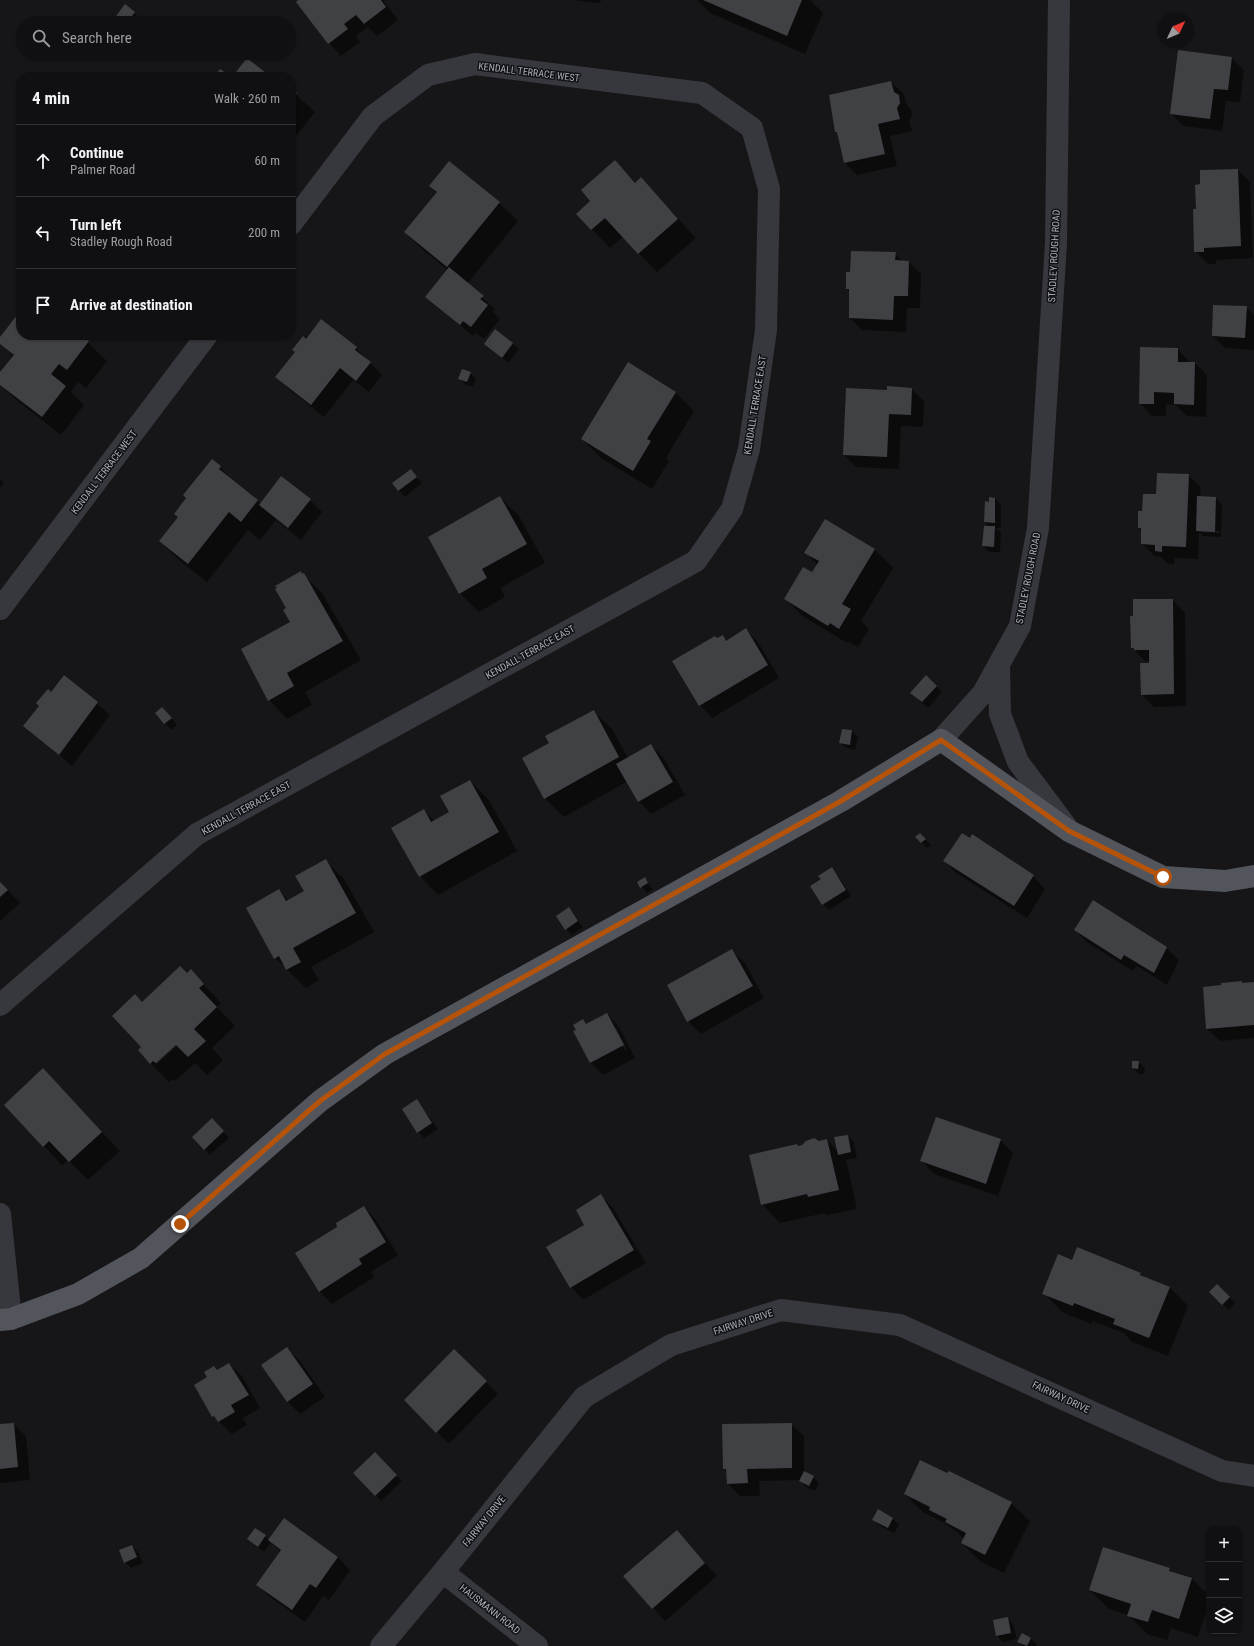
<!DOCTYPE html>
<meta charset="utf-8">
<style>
body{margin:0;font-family:"Roboto Condensed",sans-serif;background:#19191b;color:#f1f3f6}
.controls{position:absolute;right:12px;bottom:12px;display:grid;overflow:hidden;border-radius:8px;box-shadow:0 1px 3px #0004}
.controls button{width:36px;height:36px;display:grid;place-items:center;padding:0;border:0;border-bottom:1px solid #303032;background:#101012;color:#f1f3f6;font:20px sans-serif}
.compass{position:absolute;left:1158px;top:12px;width:36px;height:36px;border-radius:50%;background:#101012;box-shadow:0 1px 3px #0004;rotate:46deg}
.stop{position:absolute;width:12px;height:12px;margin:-9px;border:3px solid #b45309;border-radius:50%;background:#fff}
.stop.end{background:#b45309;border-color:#fff;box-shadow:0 1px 4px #0008}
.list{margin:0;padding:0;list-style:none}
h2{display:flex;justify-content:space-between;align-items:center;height:52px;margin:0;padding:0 16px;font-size:17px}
h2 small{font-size:13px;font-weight:400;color:#9c9d9f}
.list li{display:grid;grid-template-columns:26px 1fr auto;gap:12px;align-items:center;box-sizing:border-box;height:72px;padding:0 16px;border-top:1px solid #303032}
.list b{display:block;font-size:15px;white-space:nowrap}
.list p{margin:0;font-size:13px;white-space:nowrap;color:#9c9d9f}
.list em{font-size:13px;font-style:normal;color:#9c9d9f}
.icon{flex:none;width:22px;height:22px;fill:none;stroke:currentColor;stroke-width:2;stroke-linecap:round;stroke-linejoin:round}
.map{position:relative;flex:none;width:1254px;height:1646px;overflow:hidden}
.search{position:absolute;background:#101012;box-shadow:0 1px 3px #0004;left:16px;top:16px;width:280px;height:44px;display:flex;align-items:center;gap:10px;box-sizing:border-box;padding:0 14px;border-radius:22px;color:#9c9d9f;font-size:15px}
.panel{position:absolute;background:#101012;box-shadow:0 1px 3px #0004;left:16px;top:72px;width:280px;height:268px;border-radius:16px}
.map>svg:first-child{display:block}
.shadow{fill:#0007;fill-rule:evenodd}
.building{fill:#404145}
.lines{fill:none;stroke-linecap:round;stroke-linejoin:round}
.minor{stroke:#37383d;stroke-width:22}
.major{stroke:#53555c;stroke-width:22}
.route{stroke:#b45309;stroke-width:5}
.labels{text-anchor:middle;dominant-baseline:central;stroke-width:3;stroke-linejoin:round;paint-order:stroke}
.street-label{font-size:10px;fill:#a8adb8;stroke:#111113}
</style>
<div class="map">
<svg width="1254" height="1646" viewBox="0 0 1254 1646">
<rect width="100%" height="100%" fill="#161618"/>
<path class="shadow" d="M300 0H383L398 20 377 36 368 27 356 36 360 42 341 56 329 43Z
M571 0H601L600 3Z
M697 0H810L823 13 805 54 710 13Z
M125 6 141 19 137 23H125L118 16Z
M1232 58 1244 70 1240 102 1226 101 1222 131 1184 126 1171 114Z
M891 82 904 94 906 104 911 109 912 116 909 121 912 131 890 136 897 166 857 175 845 163 839 134 836 132Z
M291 90 315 112 297 135 292 131 291 133Z
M449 162 499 203 518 221 467 284 495 309 493 312 500 319 484 339 476 333 473 336 427 297 448 270 424 251 405 232 437 193 430 186Z
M615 162 636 183 641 178 696 238 657 272 623 237 610 248 578 214 592 201Z
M1238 170 1250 182 1253 258 1216 260V264H1208L1195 251 1197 210Z
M895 253 903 262H909L921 274 920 308H907L906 332 862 330 850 318V292L847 289Z
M1246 307 1254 315V350L1225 348 1213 336Z
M21 311V335H80L107 361 86 388 78 382 71 392 84 405 61 435 14 398 0 384V374L14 357 0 343V338Z
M496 330 519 349 508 363 485 344Z
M306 340 356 348 382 375 369 392 353 380 324 417 289 389 277 377Z
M1178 349 1190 363H1195L1207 375 1206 417 1187 416 1176 405 1166 404V416H1152L1140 403Z
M470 373 476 379 473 387 466 385 460 379Z
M912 389 924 401 923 427 901 426 899 469 856 467 844 455 888 391Z
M676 393 694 411 666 458 669 461 652 489 601 458 582 439Z
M220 467 238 486 261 504 310 500 322 512 301 540 276 520 260 540 248 530 207 582 179 560 160 541Z
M411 471 422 483 405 497 393 484Z
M1188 475 1201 487 1200 498H1216L1222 504 1221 537 1203 536 1199 532 1198 559 1175 558 1174 564H1168L1161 557 1155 556 1142 544V531L1139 528 1143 512 1157 495ZM1201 530 1220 531V533L1201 532Z
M0 479 4 483 0 488Z
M500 497 519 516 545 563 500 588 505 597 479 612 460 593Z
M995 498 1001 505V528H996L1001 533 1000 552H989L983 546 990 527 985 522 989 503Z
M874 549 893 568 861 621 869 629 858 647 848 641 847 643 804 617 785 599 812 574 818 565 806 553Z
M301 573 322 593 361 660 305 692 312 705 287 719 269 700 291 622 287 608Z
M1173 600 1185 613 1186 706 1154 707 1142 695 1150 662 1144 660 1132 647Z
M746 630 758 642 779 678 712 718 700 705 717 639 722 636 727 641Z
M64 676 110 715 72 766 25 726Z
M936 686 942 692 928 708 918 699Z
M593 711 612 729 628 758 651 745 663 757 685 795 651 814 639 801 628 781 564 817 545 798 551 744Z
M156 714H168L177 725 171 730Z
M852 731 858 737 855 750 846 748 840 742Z
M470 781 489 800 517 851 438 895 420 876 424 810 434 821 451 812Z
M920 834 931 845 927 848 917 837Z
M325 860 344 879 374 932 311 967 319 980 306 988 275 958 279 891 289 901 305 892Z
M944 861 1033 876 1045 889 1027 918 956 873Z
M832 869 838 875 851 896 829 910 823 904 822 879Z
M644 878 653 889 647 893 638 882Z
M0 882 20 903 0 921Z
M568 908 583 927 572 935 566 929Z
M1075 930 1166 948 1179 960 1167 985 1137 966 1133 971 1088 943Z
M732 951 745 963 764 998 701 1034 688 1021Z
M191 971 221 1003 217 1007 235 1026 212 1048 223 1060 207 1075 195 1063 175 1081 173 1079 169 1082 139 1051 142 1047V1003ZM179 1041 181 1042 157 1064 155 1063Z
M1242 982 1244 984 1254 983V1038L1220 1041 1207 1029Z
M607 1014 619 1027 635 1058 603 1075 591 1063 574 1032 583 1020 587 1024ZM613 1028H616L627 1049 625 1050Z
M1139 1062 1145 1068 1144 1074H1139L1133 1068Z
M43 1070 120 1151 88 1180 68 1160 62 1165 5 1105Z
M417 1101 438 1129 424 1138 418 1132Z
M212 1120 229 1138 210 1155 205 1149Z
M848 1136 854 1142 857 1158 846 1160 857 1209 827 1215 825 1213 780 1223 762 1204 797 1145 799 1147 827 1140 838 1152Z
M1000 1140 1013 1153 998 1196 934 1174 922 1161Z
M601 1196 613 1208 646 1263 583 1300 571 1287 586 1226Z
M364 1207 376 1220 398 1255 371 1272 374 1277 332 1304 319 1291 338 1227Z
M1072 1261 1141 1274 1144 1278 1169 1287 1188 1306 1168 1356 1132 1342 1124 1333 1093 1321 1091 1324 1062 1312 1044 1293Z
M1230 1297 1235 1303 1229 1310 1216 1298Z
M287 1348 300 1361 325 1397 300 1414 287 1401Z
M454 1350 498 1394 449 1444 405 1400Z
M229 1364 242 1376 260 1408 243 1418 247 1425 232 1434 213 1416 218 1371Z
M14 1424 26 1436 30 1480 0 1483V1425Z
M791 1424 804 1436V1473L813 1477 819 1483 815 1491 806 1487 800 1480 759 1481 760 1496H740L728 1484 727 1472 724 1469 723 1425Z
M381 1459 402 1481 381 1501 354 1473Z
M905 1494 1011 1503 1030 1521 1004 1573 981 1562 962 1543 964 1539 957 1532 943 1522 923 1512Z
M878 1510 893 1519 899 1525 894 1533 879 1525 873 1519Z
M677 1531 717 1576 665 1621 625 1576Z
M265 1536 269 1540 338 1557 350 1570 329 1600 323 1596 305 1622 270 1597 257 1585 281 1552 271 1542 264 1552 248 1539Z
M132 1546 138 1552 143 1563 131 1568 125 1562Z
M1169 1569 1173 1573 1192 1579 1209 1596V1602L1198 1637 1171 1628 1167 1640 1147 1634 1128 1615 1109 1609 1090 1590Z
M1007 1618 1013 1624 1017 1639 1003 1642 997 1636Z
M1022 1634 1031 1639 1037 1644 1036 1646H1023L1018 1641Z"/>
<path class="building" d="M298 0H381L386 7 364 24 356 15 344 24 348 29 328 44 296 2Z
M703 0H802L787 36Z
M125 4 135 12 127 23 116 16Z
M1178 50 1232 57 1228 90 1214 89 1210 119 1170 114Z
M247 58 271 77H232Z
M220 69 232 77H214Z
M891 81 894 92 899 95 900 103 897 108 900 119 878 124 885 154 844 163 837 132H835L829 95Z
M291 88 297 93 291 101Z
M615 160 635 183 641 177 678 219 638 254 605 218 591 230 576 214 590 201 581 190Z
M449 161 500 202 447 267 404 232 437 192 429 186Z
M1238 169 1241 246 1204 248V252H1194L1193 209H1196L1195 185 1200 184V170Z
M851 251 896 252 895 260 909 261 908 296H894L893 320 849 318V289H846V272H850Z
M449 267 484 296 480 299 488 305 471 327 463 321 460 325 425 297Z
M1213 305 1247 306 1245 338 1212 336Z
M21 310V335H81L89 341 67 370 59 364 51 374 66 386 42 417 0 385V372L14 355 0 344V337Z
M321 319 357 347 355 350 371 362 356 381 340 368 311 405 275 377 295 352 292 350 303 336 306 339Z
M495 329 513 343 502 358 484 344Z
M1140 347 1178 348V362H1195L1194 405 1174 404V393L1154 392V404H1139Z
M628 362 676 392 647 439 651 441 633 471 581 439Z
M462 369 471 372 467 382 458 379Z
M887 386 912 388 911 415 889 414 887 457 843 455 846 388 887 390Z
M212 459 221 466 219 469 258 500 241 522 229 512 188 564 159 541 178 517 174 514 186 498 183 495Z
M411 469 417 477 398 491 392 483Z
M1157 473 1189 474 1186 547 1162 546V552L1155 551V545L1141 544V528H1138V511H1142L1143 494H1156Z
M281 476 311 499 288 528 259 505Z
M500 496 527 544 482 569 487 578 459 594 428 537Z
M1197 496 1216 497 1215 532 1196 531Z
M989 497 995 498V523L984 522 985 501 989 502Z
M825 519 875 549 842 604 851 609 839 629 830 623 828 626 784 599 803 567 812 572 819 561 804 553Z
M984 526H995L994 547 982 546Z
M301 571 302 574 304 573 343 641 287 673 294 686 268 701 241 649 290 622 283 610 286 608 275 589 277 588 275 586Z
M1133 599H1173L1174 694 1141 695 1140 663H1149V650H1134V648H1131L1130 616H1133Z
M746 628 768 665 699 706 672 661 715 636 717 638 723 635 726 641Z
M64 675 98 702 59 755 23 726 39 706 36 703 48 689 51 692Z
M926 675 937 686 922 702 910 693Z
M162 707 172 718 164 724 155 713Z
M594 710 619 757 544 799 522 758 549 743 545 736Z
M842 729 852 730 850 745 839 743Z
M651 744 673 782 638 802 616 764Z
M470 780 499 832 419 877 391 828 424 809 431 822 449 812 440 796Z
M920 833 926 839 921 843 915 837Z
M962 833 970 838 972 834 1034 875 1014 906 943 861Z
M326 859 356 913 293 948 301 962 286 970 279 956 274 959 246 908 279 889 286 901 304 891 295 876Z
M832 867 846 890 822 905 810 886 821 879 818 876Z
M645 877 648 883 640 888 637 882Z
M0 882 8 890 0 897Z
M1093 900 1167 947 1154 973 1124 955 1121 960 1074 930Z
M569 907 578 921 565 930 556 916Z
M732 949 753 986 687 1022 667 985Z
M180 966 187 973 191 969 204 984 199 988 217 1007 194 1029 206 1041 188 1057 176 1045 156 1063 153 1061 150 1064 138 1050 141 1047 112 1016 135 994 142 1002Z
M1242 981V983L1254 982V1025L1206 1029 1203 987 1221 985V983Z
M607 1013 624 1045 590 1063 573 1031 576 1030 573 1025 583 1019 586 1024Z
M1132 1061H1139L1138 1069 1132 1068Z
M43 1068 102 1132 69 1162 49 1141 43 1147 4 1105Z
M417 1099 432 1123 417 1133 402 1109Z
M936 1117 1001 1139 986 1184 920 1161Z
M212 1118 224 1131 204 1150 192 1137Z
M848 1135 851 1152 838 1155 834 1137Z
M814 1138 819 1141 827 1139 839 1190 808 1197 807 1194 761 1205 749 1155 797 1144 798 1146 802 1145 806 1141Z
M601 1194 634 1250 570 1288 546 1247 584 1225 576 1210Z
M364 1206 386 1242 359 1259 362 1264 319 1292 295 1253 337 1227 336 1223Z
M1077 1247 1141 1273 1140 1275 1170 1287 1149 1338 1113 1324 1115 1319 1074 1303 1073 1306 1042 1294 1058 1254 1072 1260Z
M1217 1284 1230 1297 1222 1305 1209 1292Z
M287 1347 313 1384 287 1402 261 1365Z
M454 1349 487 1381 436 1433 404 1400Z
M229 1363 249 1395 231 1405 235 1412 218 1422 214 1416 212 1417 194 1385 207 1377 204 1372 214 1366 217 1370Z
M14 1423 18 1467 0 1469V1424Z
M792 1423V1468L747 1469 748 1483 727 1484 726 1469H723L722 1424Z
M375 1452 397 1475 375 1496 353 1473Z
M920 1460 947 1473 949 1471 1012 1502 985 1555 961 1543 966 1533 945 1522 947 1519 929 1510 930 1507 904 1494Z
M804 1471 814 1476 809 1486 799 1481Z
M878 1509 893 1518 888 1528 872 1520Z
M284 1518 338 1557 316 1588 310 1584 292 1610 256 1585 281 1550 268 1540Z
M255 1528 266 1535 258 1547 247 1539Z
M677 1530 705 1563 652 1609 623 1576Z
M132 1545 137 1557 124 1563 119 1550Z
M1103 1547 1170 1568 1169 1571 1192 1578 1179 1619 1152 1610 1148 1622 1127 1616 1131 1604 1089 1590Z
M1008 1617 1011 1633 996 1636 993 1620Z
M1022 1633 1031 1638 1027 1646 1017 1642Z"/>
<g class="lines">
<path class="minor" d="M0 609 207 335
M999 666 1000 714 1018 762 1066 826
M941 740 983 693 1020 626 1038 528 1056 243 1059 0
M0 1005 197 834 696 561 732 509 749 449 766 330 769 189 752 128 702 93 475 64 428 75 373 116 291 224
M0 1214 11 1319
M443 1572 537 1646
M381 1646 443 1572 584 1397 671 1345 781 1310 900 1325 1222 1471 1254 1476"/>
<path class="major" d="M0 1320 11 1319 78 1294 141 1258 320 1101 385 1054 841 801 941 740 1069 831 1163 877 1225 881 1254 876"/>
</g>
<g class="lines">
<path class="route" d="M180 1224 320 1101 385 1054 841 801 941 740 1069 831 1163 877"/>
</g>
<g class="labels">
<g class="street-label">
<text transform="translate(529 72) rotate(7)">KENDALL TERRACE WEST</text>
<text transform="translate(1054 256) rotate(-87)">STADLEY ROUGH ROAD</text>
<text transform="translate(755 405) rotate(-81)">KENDALL TERRACE EAST</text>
<text transform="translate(104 472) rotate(-53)">KENDALL TERRACE WEST</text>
<text transform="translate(1028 578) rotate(-79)">STADLEY ROUGH ROAD</text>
<text transform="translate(530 652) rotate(-29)">KENDALL TERRACE EAST</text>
<text transform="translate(246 808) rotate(-29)">KENDALL TERRACE EAST</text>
<text transform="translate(743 1322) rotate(-18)">FAIRWAY DRIVE</text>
<text transform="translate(1061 1397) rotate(25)">FAIRWAY DRIVE</text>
<text transform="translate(484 1521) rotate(-51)">FAIRWAY DRIVE</text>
<text transform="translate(490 1609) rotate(38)">HAUSMANN ROAD</text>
</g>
</g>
</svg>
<div class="controls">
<button>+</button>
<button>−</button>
<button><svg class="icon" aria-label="layers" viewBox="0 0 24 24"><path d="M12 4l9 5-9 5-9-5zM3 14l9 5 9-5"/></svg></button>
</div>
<svg class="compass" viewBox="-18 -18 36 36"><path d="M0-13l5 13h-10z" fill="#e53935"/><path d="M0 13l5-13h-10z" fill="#9c9d9f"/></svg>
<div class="stop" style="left:1163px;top:877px"></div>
<div class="stop end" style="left:180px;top:1224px"></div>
<div class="search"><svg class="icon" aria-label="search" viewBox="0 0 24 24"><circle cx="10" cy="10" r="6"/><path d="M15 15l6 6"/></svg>Search here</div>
<section class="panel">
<h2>4 min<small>Walk · 260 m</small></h2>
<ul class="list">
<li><svg class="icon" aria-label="ahead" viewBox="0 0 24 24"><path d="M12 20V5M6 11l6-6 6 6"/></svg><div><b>Continue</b><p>Palmer Road</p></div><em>60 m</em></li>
<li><svg class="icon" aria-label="left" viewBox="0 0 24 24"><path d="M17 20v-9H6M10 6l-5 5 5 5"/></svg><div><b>Turn left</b><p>Stadley Rough Road</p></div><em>200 m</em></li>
<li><svg class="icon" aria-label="arrive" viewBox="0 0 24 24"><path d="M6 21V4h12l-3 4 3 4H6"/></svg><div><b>Arrive at destination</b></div></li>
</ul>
</section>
</div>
